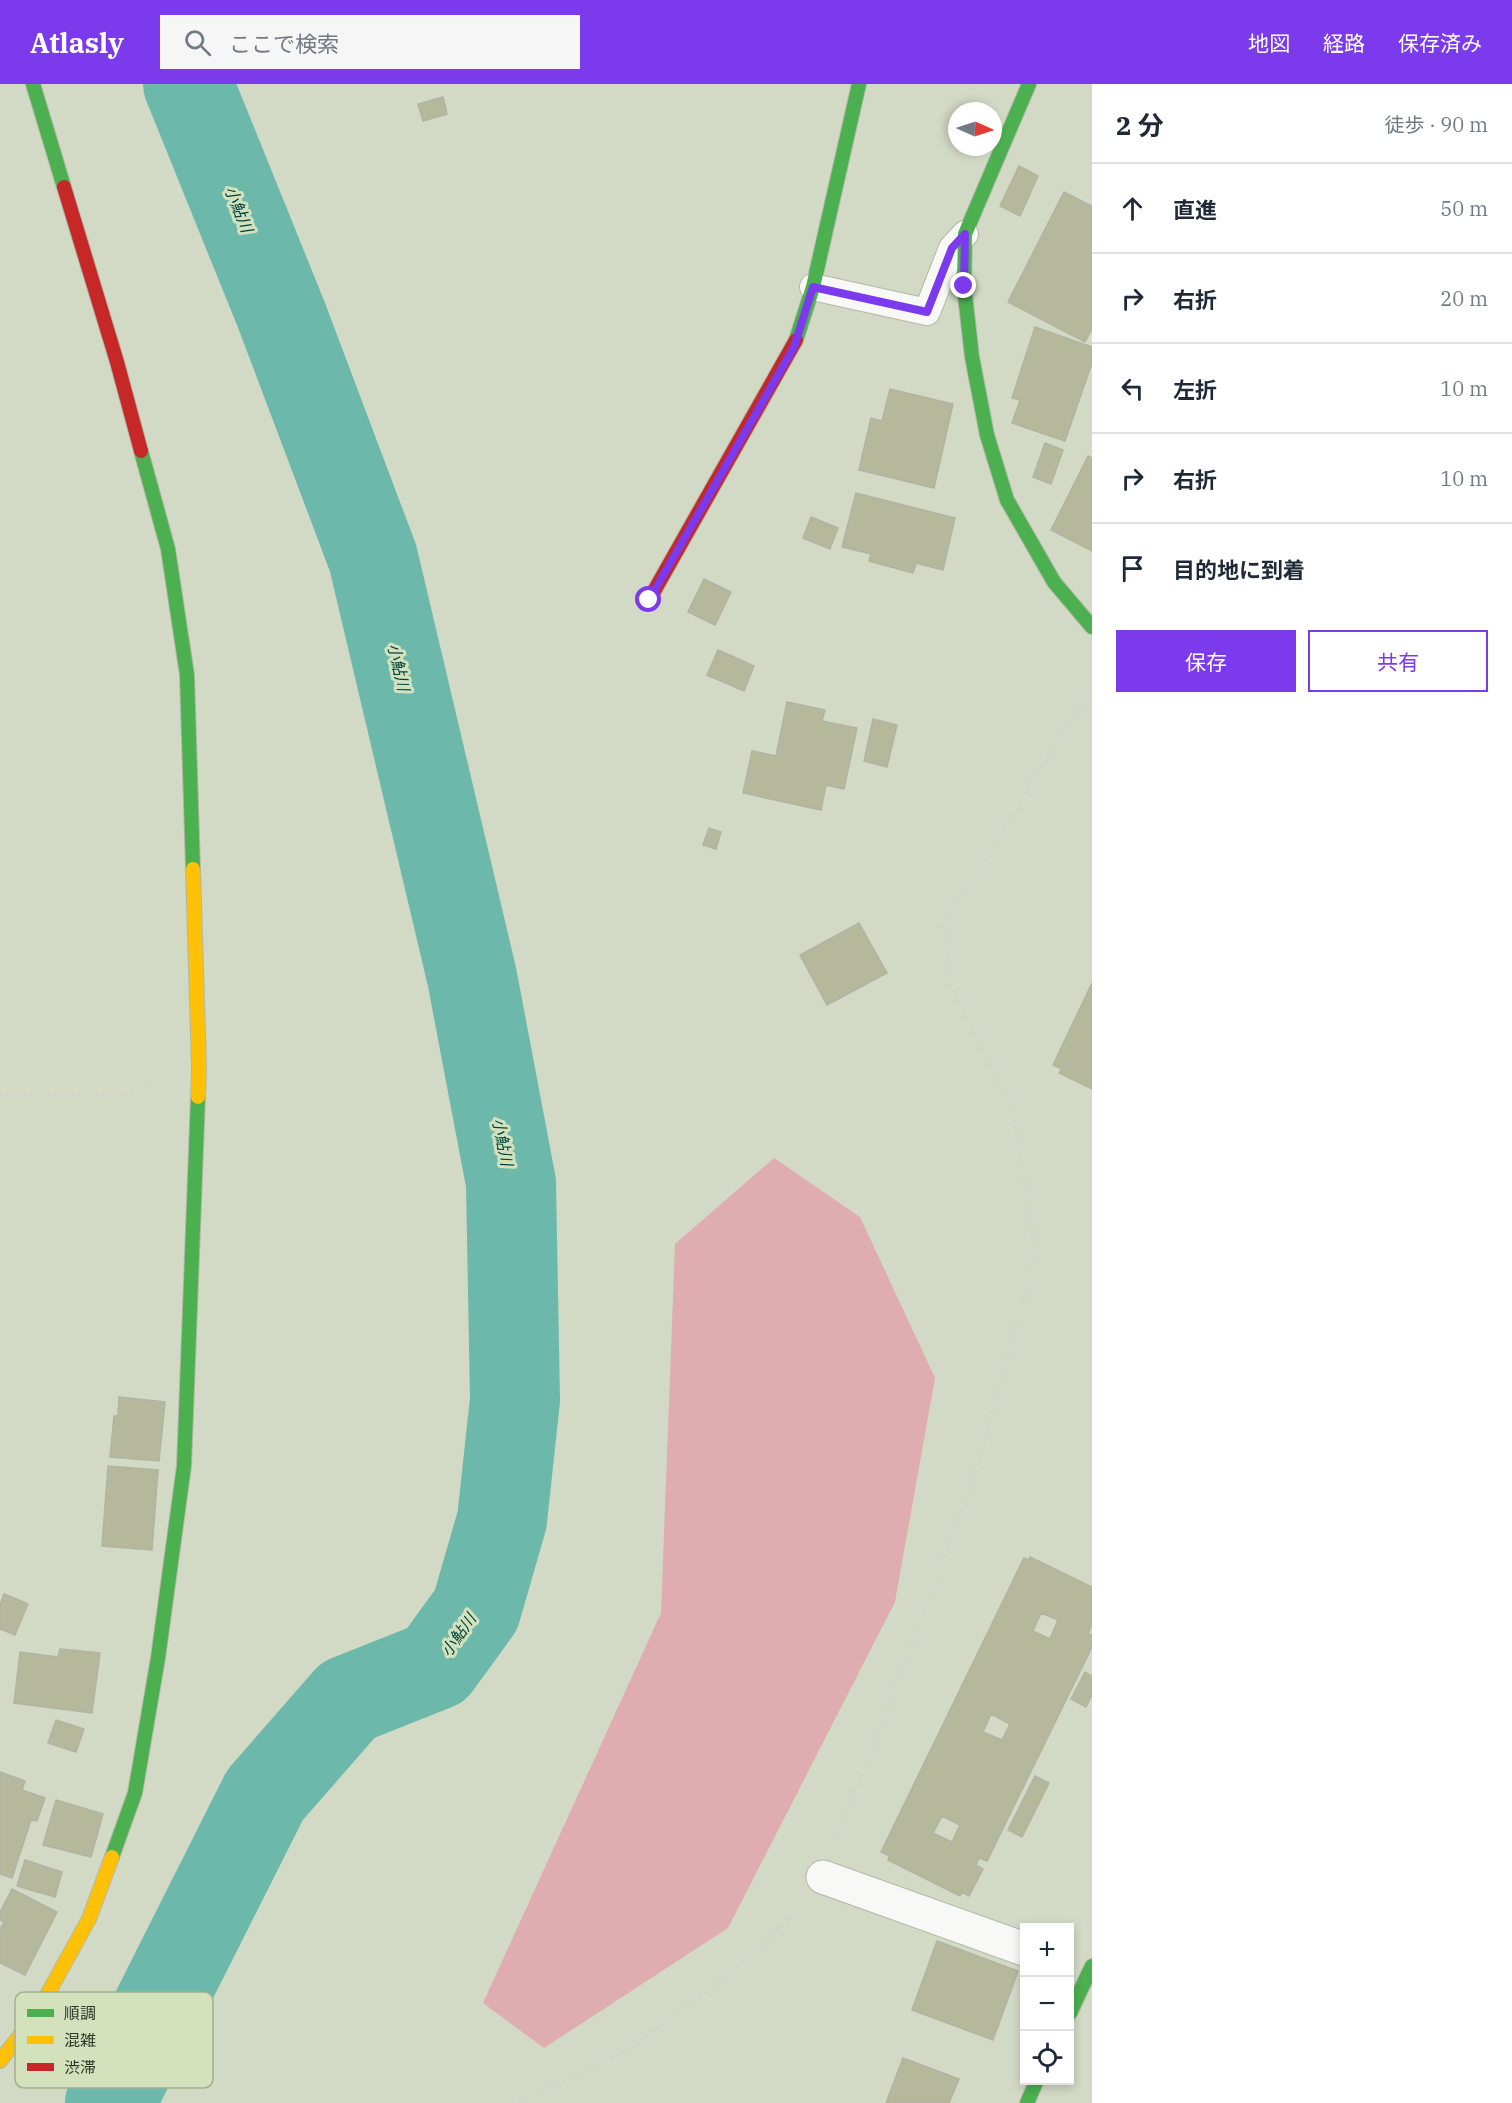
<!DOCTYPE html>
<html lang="ja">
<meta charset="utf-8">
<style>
body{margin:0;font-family:"IBM Plex Serif","Noto Sans JP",serif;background:#f6f6f7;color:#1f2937}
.controls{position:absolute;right:18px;bottom:18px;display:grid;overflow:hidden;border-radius:0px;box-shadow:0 3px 9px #0003}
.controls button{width:54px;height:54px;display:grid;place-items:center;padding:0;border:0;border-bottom:2px solid #e0e1e3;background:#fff;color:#1f2937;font:30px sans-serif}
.compass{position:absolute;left:948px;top:18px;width:54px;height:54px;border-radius:50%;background:#fff;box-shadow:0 3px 9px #0003;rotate:93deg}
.stop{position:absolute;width:18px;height:18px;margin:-14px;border:4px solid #7c3aed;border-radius:50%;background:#fff}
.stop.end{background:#7c3aed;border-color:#fff;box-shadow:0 2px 6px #0008}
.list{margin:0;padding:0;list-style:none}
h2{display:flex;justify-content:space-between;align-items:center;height:78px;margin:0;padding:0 24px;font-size:26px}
h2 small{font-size:20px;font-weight:400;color:#747a83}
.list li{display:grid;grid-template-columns:39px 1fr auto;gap:18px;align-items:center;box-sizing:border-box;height:90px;padding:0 24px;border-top:2px solid #e0e1e3}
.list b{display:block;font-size:22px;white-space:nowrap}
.list em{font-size:20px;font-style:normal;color:#747a83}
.actions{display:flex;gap:12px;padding:18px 24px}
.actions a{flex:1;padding:14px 0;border:2px solid #7c3aed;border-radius:0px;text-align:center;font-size:21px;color:#7c3aed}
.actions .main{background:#7c3aed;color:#fff}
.icon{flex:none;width:33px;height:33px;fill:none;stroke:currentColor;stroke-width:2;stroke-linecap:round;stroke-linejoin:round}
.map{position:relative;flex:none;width:1092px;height:2019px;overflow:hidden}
header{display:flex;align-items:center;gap:36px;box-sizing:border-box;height:84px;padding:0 30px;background:#7c3aed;color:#fff}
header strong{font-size:28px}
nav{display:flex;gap:33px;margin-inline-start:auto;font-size:21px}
.search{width:420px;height:54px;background:#f6f6f7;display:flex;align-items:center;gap:15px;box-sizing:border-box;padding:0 21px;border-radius:0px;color:#747a83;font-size:22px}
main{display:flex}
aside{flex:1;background:#fff}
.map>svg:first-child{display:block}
.forest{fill:#dfacb0}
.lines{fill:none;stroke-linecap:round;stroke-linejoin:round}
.river{stroke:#6cb8aa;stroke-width:90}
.building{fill:#b6b89c;stroke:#b0b4a3;stroke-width:1.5;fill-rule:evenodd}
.lane-casing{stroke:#b1b8a7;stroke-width:28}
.street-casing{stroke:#b1b8a7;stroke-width:35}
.fast-casing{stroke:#b1b8a7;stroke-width:16}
.slow-casing{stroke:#b1b8a7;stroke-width:16}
.jam-casing{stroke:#b1b8a7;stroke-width:16}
.path{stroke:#cfd2cc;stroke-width:4;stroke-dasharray:1.5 4.5;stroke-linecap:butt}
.lane{stroke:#f8f9f6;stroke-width:26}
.street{stroke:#f8f9f6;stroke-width:33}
.fast{stroke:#4caf50;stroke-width:14}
.slow{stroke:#ffc107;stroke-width:14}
.jam{stroke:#c62828;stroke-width:14}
.route{stroke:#7c3aed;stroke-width:8}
.labels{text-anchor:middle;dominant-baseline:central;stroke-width:6;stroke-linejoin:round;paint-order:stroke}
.water-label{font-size:16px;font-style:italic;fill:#00433e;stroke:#d3e2bd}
.key{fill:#d3e2bd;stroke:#a2af91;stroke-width:1.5}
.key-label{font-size:16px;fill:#313729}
</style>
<header>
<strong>Atlasly</strong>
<div class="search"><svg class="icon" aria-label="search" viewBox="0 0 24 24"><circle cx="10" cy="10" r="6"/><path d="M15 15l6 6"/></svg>ここで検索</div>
<nav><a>地図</a><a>経路</a><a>保存済み</a></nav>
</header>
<main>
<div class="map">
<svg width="1092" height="2019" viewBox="0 0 1092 2019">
<rect width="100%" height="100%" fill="#d2dac5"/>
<path class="forest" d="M774 1074 860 1133 935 1294 895 1518 728 1844 544 1964 483 1919 661 1529 675 1160Z"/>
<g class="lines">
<path class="river" d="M110 2019 265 1711 348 1616 436 1581 476 1526 502 1436 515 1316 511 1099 472 893 373 474 281 230 188 0"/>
</g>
<path class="building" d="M443 13 447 30 423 37 418 20Z
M1019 82 1038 92 1020 132 1000 122Z
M1064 108 1092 122V245L1085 258 1008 218Z
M1035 243 1092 263V279L1065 357 1012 339 1020 316 1012 314Z
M890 305 953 320 934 404 859 386 871 334 882 337Z
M1045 359 1063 366 1051 400 1033 393Z
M1088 372 1092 374V467L1051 446Z
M856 409 955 434 943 486 916 479 913 489 869 477 871 470 842 463Z
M811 433 838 444 830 465 803 454Z
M704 495 731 508 715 541 688 528Z
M718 566 754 582 744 607 707 591Z
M787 618 825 626 822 637 857 644 844 705 826 701 821 726 743 709 752 667 776 672Z
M873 635 897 641 887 683 864 677Z
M709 744 721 748 716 765 703 761Z
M859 839 887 889 827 921 800 871Z
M1092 899V1005L1059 989 1061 985 1053 981Z
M119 1313 165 1318 159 1377 110 1373 114 1332H118Z
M108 1382 158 1386 152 1466 102 1462Z
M1030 1473 1092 1503V1541L1088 1550 1092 1551V1563L987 1777 979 1774 976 1781 983 1785 969 1812 962 1808 960 1812 888 1776 889 1772 881 1768 1024 1474 1029 1476ZM1041 1529 1058 1536 1050 1555 1033 1547ZM991 1630 1010 1640 1002 1656 983 1648ZM942 1732 960 1741 952 1758 933 1749Z
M4 1510 28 1520 15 1551 0 1545V1521Z
M60 1565 100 1569 92 1629 14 1619 20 1568 58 1573Z
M1085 1588 1092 1592V1611L1086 1623 1071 1615Z
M56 1636 84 1645 76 1668 48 1659Z
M0 1688 25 1697 22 1706 45 1714 37 1737 31 1736 12 1794 0 1790Z
M1035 1692 1049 1699 1022 1753 1008 1746Z
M56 1716 103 1730 91 1773 43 1761Z
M25 1776 62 1788 55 1813 17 1802Z
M12 1805 57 1828 25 1891 0 1879V1845L4 1838 0 1836V1828Z
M937 1857 1018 1887 993 1956 912 1926Z
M903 1974 959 1995 949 2019H886Z"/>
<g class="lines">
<g class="lane-casing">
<path id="lane" d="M813 203 927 228 952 164 965 150"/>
</g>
<g class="street-casing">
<path id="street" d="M823 1793 1024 1865"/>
</g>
<g class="fast-casing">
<path id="fast" d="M33 0 64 103
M1029 0 965 150 964 202 972 273 987 351 1007 416 1054 498 1092 543
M796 256 813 203 859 0
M141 367 168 465 187 591 193 785
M112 1773 135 1709 158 1574 184 1382 198 1013
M1070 1929 1092 1882
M1027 2019 1037 1996"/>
</g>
<g class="slow-casing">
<path id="slow" d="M193 785 199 984 198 1013
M0 1977 36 1931 89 1835 112 1773"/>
</g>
<g class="jam-casing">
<path id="jam" d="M64 103 117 278 141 367
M649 516 796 256"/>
</g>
<path class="path" d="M0 1011H123L154 1002
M839 1753 976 1387 1036 1169 1012 1023 949 897 944 841 1092 604
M513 2019 622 1970 726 1893 800 1827"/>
<use href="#lane" class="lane"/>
<use href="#street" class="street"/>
<use href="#fast" class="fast"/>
<use href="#slow" class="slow"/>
<use href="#jam" class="jam"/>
</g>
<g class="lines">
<path class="route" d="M649 516 794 263 813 203 927 228 952 164 965 150 964 202"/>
</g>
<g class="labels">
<g class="water-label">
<text transform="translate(239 125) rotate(68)">小鮎川</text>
<text transform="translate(399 583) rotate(77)">小鮎川</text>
<text transform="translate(503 1058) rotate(79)">小鮎川</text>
<text transform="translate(458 1551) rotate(-55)">小鮎川</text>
</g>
</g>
<rect x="15" y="1908" width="198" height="96" rx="9" class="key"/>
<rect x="27" y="1925" width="27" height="8" fill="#4caf50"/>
<rect x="27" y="1952" width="27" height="8" fill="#ffc107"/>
<rect x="27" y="1979" width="27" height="8" fill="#c62828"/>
<g class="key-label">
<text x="64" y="1935">順調</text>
<text x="64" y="1962">混雑</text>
<text x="64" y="1989">渋滞</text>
</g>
</svg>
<div class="controls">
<button>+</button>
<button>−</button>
<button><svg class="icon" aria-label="locate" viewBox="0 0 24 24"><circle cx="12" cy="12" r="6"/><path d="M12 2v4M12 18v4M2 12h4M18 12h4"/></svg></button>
</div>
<svg class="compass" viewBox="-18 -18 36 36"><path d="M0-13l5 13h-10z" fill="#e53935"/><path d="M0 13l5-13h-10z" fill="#747a83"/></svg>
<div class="stop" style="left:649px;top:516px"></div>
<div class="stop end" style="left:964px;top:202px"></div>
</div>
<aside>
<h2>2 分<small>徒歩 · 90 m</small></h2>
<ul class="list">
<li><svg class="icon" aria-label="ahead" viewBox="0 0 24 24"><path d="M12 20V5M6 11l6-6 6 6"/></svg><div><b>直進</b></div><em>50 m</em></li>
<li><svg class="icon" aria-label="right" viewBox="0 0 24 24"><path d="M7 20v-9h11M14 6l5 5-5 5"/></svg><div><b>右折</b></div><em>20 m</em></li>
<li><svg class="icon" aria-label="left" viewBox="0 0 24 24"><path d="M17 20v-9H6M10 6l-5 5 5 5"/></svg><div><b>左折</b></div><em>10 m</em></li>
<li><svg class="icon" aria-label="right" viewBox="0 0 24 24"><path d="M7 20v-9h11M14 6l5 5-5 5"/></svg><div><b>右折</b></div><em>10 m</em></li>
<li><svg class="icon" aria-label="arrive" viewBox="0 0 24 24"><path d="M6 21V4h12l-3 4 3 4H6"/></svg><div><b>目的地に到着</b></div></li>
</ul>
<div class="actions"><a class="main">保存</a><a>共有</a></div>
</aside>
</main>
